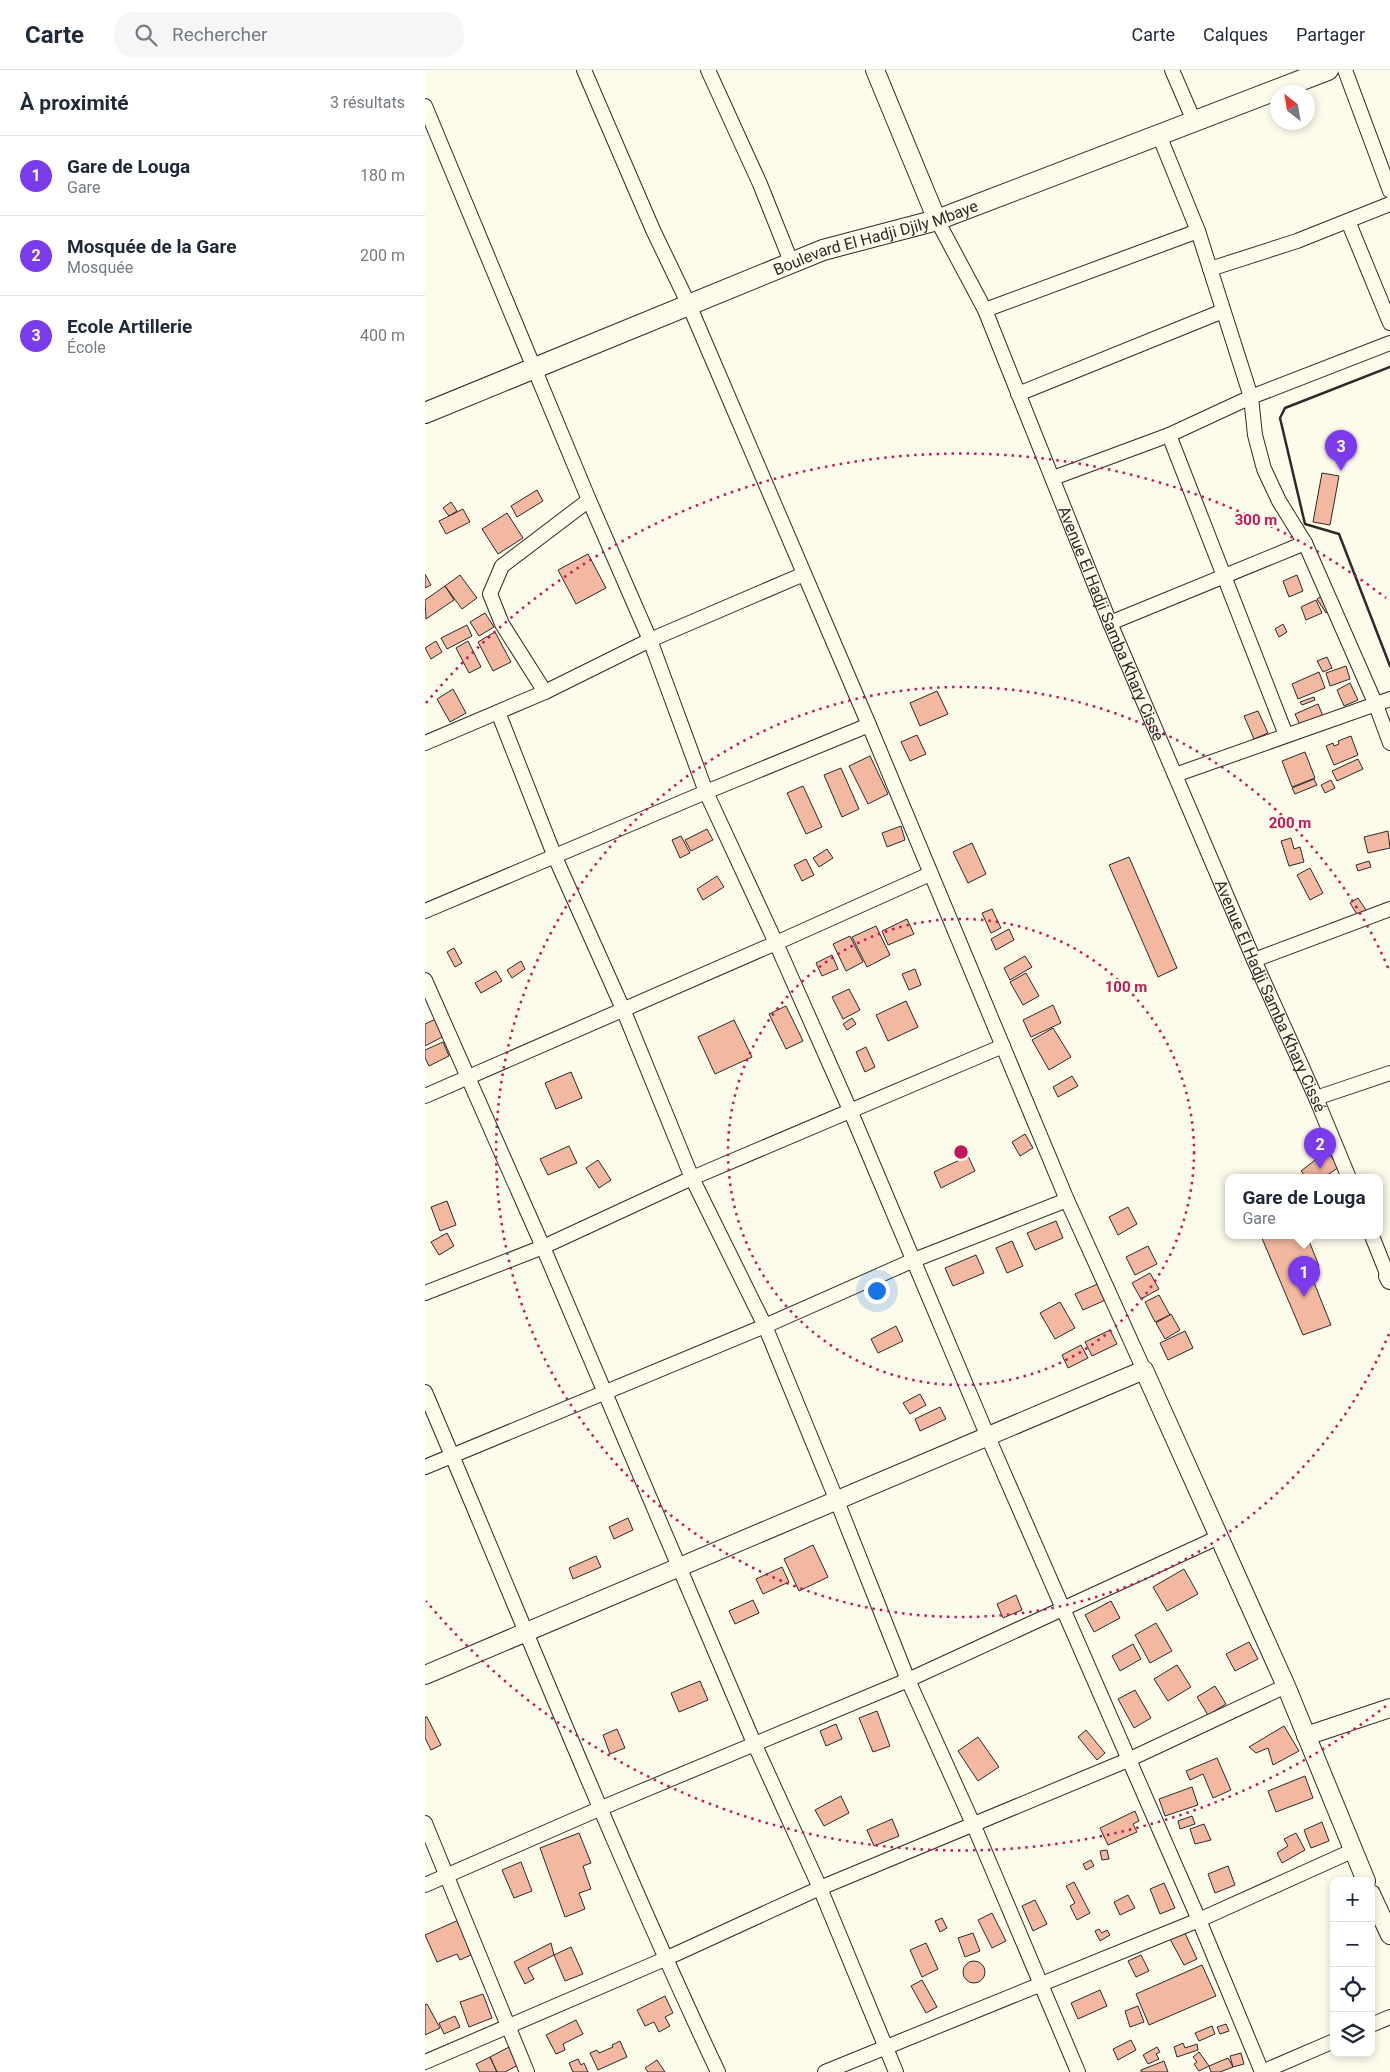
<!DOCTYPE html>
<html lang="fr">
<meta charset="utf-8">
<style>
body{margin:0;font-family:Roboto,sans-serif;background:#f6f6f7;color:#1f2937}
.controls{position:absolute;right:15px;bottom:15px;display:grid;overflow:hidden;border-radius:10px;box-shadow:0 2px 8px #0003}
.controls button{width:45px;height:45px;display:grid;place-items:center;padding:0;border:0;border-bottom:1px solid #e0e1e3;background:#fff;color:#1f2937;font:25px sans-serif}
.compass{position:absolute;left:845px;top:15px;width:45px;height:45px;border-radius:50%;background:#fff;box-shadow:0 2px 8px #0003;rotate:329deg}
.you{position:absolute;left:451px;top:1220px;width:18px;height:18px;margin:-12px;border:4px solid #fff;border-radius:50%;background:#1a73e8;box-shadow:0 0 0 8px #1a73e833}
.badge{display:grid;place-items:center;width:32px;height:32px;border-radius:50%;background:#7c3aed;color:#fff;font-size:16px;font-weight:700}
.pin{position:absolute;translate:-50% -41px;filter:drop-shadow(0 1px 2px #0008)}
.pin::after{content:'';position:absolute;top:26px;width:18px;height:15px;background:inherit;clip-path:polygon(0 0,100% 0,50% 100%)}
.popup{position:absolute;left:800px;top:1104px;width:158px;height:65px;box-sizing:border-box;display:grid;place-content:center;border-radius:10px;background:#fff;filter:drop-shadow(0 1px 4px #0005);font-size:16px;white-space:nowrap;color:#747a83}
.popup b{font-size:19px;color:#1f2937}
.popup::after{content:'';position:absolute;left:50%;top:100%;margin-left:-10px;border:10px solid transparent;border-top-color:#fff}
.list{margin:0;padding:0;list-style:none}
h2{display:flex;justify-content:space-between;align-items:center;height:65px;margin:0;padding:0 20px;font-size:21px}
h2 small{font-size:16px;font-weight:400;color:#747a83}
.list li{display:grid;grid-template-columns:32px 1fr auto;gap:15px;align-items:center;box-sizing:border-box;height:80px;padding:0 20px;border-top:1px solid #e0e1e3}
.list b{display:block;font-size:19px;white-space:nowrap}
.list p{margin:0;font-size:16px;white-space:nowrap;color:#747a83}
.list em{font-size:16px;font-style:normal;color:#747a83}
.icon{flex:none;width:28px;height:28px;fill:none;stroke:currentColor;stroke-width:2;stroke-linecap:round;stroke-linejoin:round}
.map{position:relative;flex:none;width:965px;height:2002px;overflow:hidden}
header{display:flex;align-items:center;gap:30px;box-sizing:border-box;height:70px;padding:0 25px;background:#fff;border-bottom:1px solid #e0e1e3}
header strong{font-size:24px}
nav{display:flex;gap:28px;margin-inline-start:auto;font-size:18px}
.search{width:350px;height:45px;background:#f6f6f7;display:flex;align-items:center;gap:12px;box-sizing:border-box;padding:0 18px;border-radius:20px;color:#747a83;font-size:19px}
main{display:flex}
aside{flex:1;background:#fff}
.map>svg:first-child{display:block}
.building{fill:#f2b8a0;stroke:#2b2b2b}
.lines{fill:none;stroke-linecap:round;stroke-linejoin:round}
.minor-casing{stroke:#2b2b2b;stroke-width:16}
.tertiary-casing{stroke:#2b2b2b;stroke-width:20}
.secondary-casing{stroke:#2b2b2b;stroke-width:22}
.minor{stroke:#fdfbea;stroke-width:14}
.tertiary{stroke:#fdfbea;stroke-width:18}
.secondary{stroke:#fdfbea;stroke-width:20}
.wall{stroke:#2b2b2b;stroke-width:2.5}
.ring{fill:none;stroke:#c2185b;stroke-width:2.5;stroke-dasharray:2.5 5}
.labels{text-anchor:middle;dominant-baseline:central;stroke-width:4;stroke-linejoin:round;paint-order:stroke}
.street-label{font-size:16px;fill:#2b2b2b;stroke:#fdfbea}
.centre{fill:#c2185b;stroke:#fdfbea;stroke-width:2.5}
.ring-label{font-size:15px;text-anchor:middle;font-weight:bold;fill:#c2185b;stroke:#fdfbea;stroke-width:4;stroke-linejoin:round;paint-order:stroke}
</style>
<header>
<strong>Carte</strong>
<div class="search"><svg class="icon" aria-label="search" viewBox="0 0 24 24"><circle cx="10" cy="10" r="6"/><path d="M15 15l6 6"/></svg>Rechercher</div>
<nav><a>Carte</a><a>Calques</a><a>Partager</a></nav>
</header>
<main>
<aside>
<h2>À proximité<small>3 résultats</small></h2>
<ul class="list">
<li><span class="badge">1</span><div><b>Gare de Louga</b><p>Gare</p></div><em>180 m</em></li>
<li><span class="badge">2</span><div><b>Mosquée de la Gare</b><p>Mosquée</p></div><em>200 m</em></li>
<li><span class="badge">3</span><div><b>Ecole Artillerie</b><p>École</p></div><em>400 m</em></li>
</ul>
</aside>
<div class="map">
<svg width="965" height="2002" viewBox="0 0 965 2002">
<rect width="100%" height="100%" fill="#fdfbea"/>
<path class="building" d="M897 403 914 406 905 455 888 452Z
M112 420 118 431 92 447 86 436Z
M26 432 32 441 24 446 18 438Z
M38 439 45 452 21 464 14 451Z
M82 443 98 468 73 484 57 459Z
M163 484 181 518 151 534 133 500Z
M0 504 6 515 0 518Z
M35 505 52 528 37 539 20 516Z
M872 505 878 521 864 527 858 511Z
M20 516 29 530 1 549 0 530Z
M898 525 906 540 901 543 892 529Z
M891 530 897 543 881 550 876 537Z
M60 543 69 557 54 566 45 552Z
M858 554 862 562 854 567 850 559Z
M42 555 47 566 22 579 16 568Z
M70 562 86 592 68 601 53 572Z
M11 571 17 582 6 589 0 578Z
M43 571 56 597 44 603 31 578Z
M902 587 907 598 898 602 892 591Z
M921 596 925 609 905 616 901 603Z
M894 602 900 618 873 629 867 614Z
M925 613 933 630 919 636 912 620Z
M28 619 41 643 25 652 12 629Z
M512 621 523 644 495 656 485 633Z
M889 627 890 630 877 635 875 632Z
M893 634 898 646 875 655 870 644Z
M833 641 843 663 829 669 819 646Z
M492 665 501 684 485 691 476 672Z
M926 666 933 685 909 695 901 676 908 673 909 676 914 674 913 671Z
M880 682 890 708 867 717 857 691Z
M445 686 463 724 443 734 424 696Z
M933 689 938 699 912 711 907 701Z
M416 698 434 739 417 747 399 705Z
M889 709 892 715 870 724 867 718Z
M906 710 910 718 900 723 896 715Z
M378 716 397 757 381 764 362 723Z
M476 756 480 770 462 777 457 763Z
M282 759 288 770 266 781 260 770Z
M963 761 965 778 943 783 939 767Z
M256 766 265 783 255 788 247 770Z
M866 768 869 779 875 777 879 792 864 796 856 771Z
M547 773 561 804 543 813 528 782Z
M402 779 408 788 394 797 388 788Z
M704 787 752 898 733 907 684 795Z
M381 789 389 805 377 811 369 795Z
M944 791 946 797 933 801 931 795Z
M885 798 898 823 885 830 872 805Z
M292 806 299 817 278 830 272 819Z
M933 828 941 840 933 846 925 833Z
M567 839 576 858 566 863 557 843Z
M482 849 489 864 463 875 457 861Z
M451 856 465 885 442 897 427 867Z
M584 859 589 870 571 880 566 869Z
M425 866 438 892 421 901 408 874Z
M29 878 37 893 30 897 22 882Z
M407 885 413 899 397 906 391 893Z
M600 886 607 897 585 910 579 898Z
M96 891 100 899 87 908 82 900Z
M490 899 496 915 484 920 477 904Z
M71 901 77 911 56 923 50 913Z
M601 903 614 926 598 935 585 912Z
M424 919 435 940 418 949 407 927Z
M481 931 493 957 463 971 451 945Z
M628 935 636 953 606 967 598 950Z
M361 936 378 971 361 979 344 944Z
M15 947 23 964 0 976V954Z
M427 948 431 954 422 960 418 954Z
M309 950 327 987 290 1004 273 967Z
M628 958 646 987 624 1000 607 970Z
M18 972 24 986 4 996 0 988V980Z
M441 977 450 997 440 1002 431 982Z
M146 1002 157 1028 131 1039 120 1013Z
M647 1006 653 1016 633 1027 628 1017Z
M600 1064 608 1078 595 1086 587 1072Z
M144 1076 152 1093 123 1105 115 1089Z
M902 1081 914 1097 898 1108H882L876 1101Z
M543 1086 550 1101 516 1118 509 1102Z
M173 1090 186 1110 174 1118 161 1098Z
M22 1131 31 1155 15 1161 6 1137Z
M703 1137 712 1154 693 1165 684 1147Z
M631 1151 638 1168 610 1180 602 1163Z
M22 1163 29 1176 14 1185 6 1172Z
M836 1166H882L894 1196 884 1200 906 1255 878 1265Z
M587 1171 598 1196 582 1203 571 1178Z
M723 1176 732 1194 710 1205 701 1187Z
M551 1185 559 1203 528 1216 520 1198Z
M725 1203 734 1219 716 1229 707 1213Z
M677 1212 685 1228 658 1240 650 1224Z
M734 1225 745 1245 730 1252 720 1232Z
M635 1232 650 1258 630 1269 615 1243Z
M746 1244 755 1260 740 1269 731 1253Z
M471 1256 478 1271 453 1283 446 1269Z
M685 1260 692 1274 667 1286 660 1272Z
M760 1261 768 1278 743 1290 735 1273Z
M656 1275 663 1288 643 1298 637 1285Z
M495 1324 501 1335 485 1344 478 1333Z
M515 1337 521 1349 495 1361 490 1349Z
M203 1448 208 1460 189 1469 184 1457Z
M388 1475 403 1507 374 1521 359 1489Z
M171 1486 176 1497 148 1509 144 1498Z
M357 1497 364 1512 338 1524 331 1509Z
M759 1499 773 1524 742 1541 728 1517Z
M591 1525 597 1540 578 1548 572 1534Z
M328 1530 334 1543 310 1554 304 1541Z
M686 1531 695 1548 669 1562 660 1545Z
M731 1553 747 1581 725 1593 710 1565Z
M824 1572 833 1589 810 1601 801 1584Z
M708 1574 716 1589 695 1601 687 1586Z
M752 1595 766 1617 743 1631 729 1609Z
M275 1611 283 1630 254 1642 246 1623Z
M790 1616 801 1634 783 1645 772 1627Z
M710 1620 726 1648 709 1658 693 1629Z
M452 1641 465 1676 448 1682 434 1648Z
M0 1647H2L16 1675 6 1680 0 1668Z
M411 1654 417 1669 401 1676 395 1661Z
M859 1656 874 1681 848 1695 843 1678 831 1683 824 1677Z
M192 1659 200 1678 185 1684 178 1665Z
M661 1660 680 1683 672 1690 653 1667Z
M553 1667 574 1697 553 1711 533 1681Z
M792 1688 806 1720 788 1728 778 1704 765 1710 761 1701Z
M880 1706 888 1728 851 1742 843 1721Z
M767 1717 773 1735 740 1746 734 1729Z
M416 1726 424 1743 399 1756 390 1740Z
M710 1741 714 1751 708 1754 712 1762 683 1775 675 1758Z
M767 1746 770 1754 755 1759 753 1751Z
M467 1749 474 1766 449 1776 442 1760Z
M897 1752 904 1771 886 1778 879 1760Z
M779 1754 786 1770 770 1774 765 1759Z
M154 1763 166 1793 158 1796 166 1819 154 1823 160 1839 140 1847 115 1778Z
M871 1763 880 1780 857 1793 852 1783 863 1776 859 1769Z
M682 1780 684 1789 677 1790 675 1781Z
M666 1790 669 1796 661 1800 658 1794Z
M96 1792 107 1821 89 1828 77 1800Z
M803 1796 810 1815 790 1823 783 1804Z
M649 1812 665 1843 652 1850 645 1836 650 1833 641 1816Z
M739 1813 750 1838 735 1844 725 1819Z
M703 1825 710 1838 695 1845 689 1832Z
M610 1830 622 1854 608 1861 597 1836Z
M567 1843 581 1871 567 1878 553 1850Z
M517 1848 522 1858 515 1862 510 1851Z
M36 1849 50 1883 35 1890 32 1884 12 1892 0 1865Z
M674 1859 677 1863 682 1860 685 1865 675 1871 670 1861Z
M759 1861 772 1889 759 1895 745 1869Z
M548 1863 555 1881 540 1887 533 1868Z
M126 1873 129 1885 103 1898 109 1909 100 1914 89 1892Z
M501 1873 513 1899 497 1907 485 1880Z
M146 1877 158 1904 140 1911 129 1885Z
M716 1885 724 1901 711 1907 703 1891Z
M538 1902a11 11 0 1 1 22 0a11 11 0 1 1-22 0Z
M777 1895 791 1926 724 1955 711 1924Z
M497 1910 512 1937 501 1943 486 1916Z
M675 1920 682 1936 653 1949 646 1933Z
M58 1924 67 1948 44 1957 35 1932Z
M240 1926 248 1943 240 1947 245 1956 234 1962 229 1952 220 1956 212 1940Z
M2 1934 15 1958 0 1965V1935Z
M713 1936 719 1952 705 1957 700 1941Z
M30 1946 35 1957 19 1964 14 1953Z
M151 1950 158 1964 138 1974 140 1980 131 1984 121 1965Z
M801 1954 804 1961 795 1964 792 1957Z
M787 1956 790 1964 774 1971 770 1963Z
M706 1970 711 1980 693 1990 688 1979Z
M195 1971 202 1987 173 2000 165 1983 172 1980 174 1983 188 1977 187 1975Z
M758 1973 760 1978 772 1974 773 1980 752 1987 749 1977Z
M86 1976 95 1994 80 2002H72L65 1987Z
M732 1977 735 1982 731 1984 734 1989 723 1994 718 1985Z
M774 1982 784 1996 774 2001 769 1994 772 1992 768 1987Z
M816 1983 819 1994 808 1997 805 1986Z
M65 1987 72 2002H55L51 1994Z
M803 1988 808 1997 795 2002H786L784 1996Z
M153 1989 156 1995 159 1993 163 2002H148L144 1993Z
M232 1990 240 2002H223L220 1998Z
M739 1991 743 2002H716V2000Z"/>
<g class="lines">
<g class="minor-casing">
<g id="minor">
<path d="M159 0 228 160 264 235 444 655 642 1130 719 1300"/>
<path d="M283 0 335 114 367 194"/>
<path d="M747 0 769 51"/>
<path d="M920 0 965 121"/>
<path d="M0 36 164 430 225 570 281 722 351 873 425 1040 563 1367 774 1850 837 2002"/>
<path d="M734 65 773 161 826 327 830 365 839 399 854 431 880 473 951 635 965 673"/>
<path id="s1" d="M512 150 560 240 685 553 829 890 891 1028 924 1108"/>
<path d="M923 151 965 253"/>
<path d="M785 199 872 171 965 134"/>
<path d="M560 240 773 161"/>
<path d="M593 324 798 241"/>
<path d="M744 365 861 665"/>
<path d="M628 408 744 365 826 327 965 273"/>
<path d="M685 553 880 473"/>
<path d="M120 622 77 554 65 524 77 496 164 430"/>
<path d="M73 642 130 787 198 939 267 1108 340 1256 412 1431 483 1610 549 1756 653 2002"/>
<path d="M0 673 120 622 225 570 379 504"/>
<path d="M750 705 965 629"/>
<path d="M0 841 281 722 444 655"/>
<path d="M829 890 965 839"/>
<path d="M0 910 118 1177 329 1673 395 1818 471 2002"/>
<path d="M0 1026 351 873 505 804"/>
<path d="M891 1028 965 1003"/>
<path d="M947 1166 963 1206"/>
<path d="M0 1223 118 1177 267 1108 578 976"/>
<path d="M0 1322C97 1549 188 1779 293 2002"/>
<path d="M0 1397 340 1256 489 1190 642 1130"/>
<path d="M0 1753 102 2002"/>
<path d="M0 1815 174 1739 483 1610 794 1467"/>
<path d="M946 1955 965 1947"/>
<path d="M0 1992 240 1889 395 1818 703 1690 861 1616"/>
<path d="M400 2002 774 1850 927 1781"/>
<path d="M837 2002 909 1971"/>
</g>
</g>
<g class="tertiary-casing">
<path id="tertiary" d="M450 0 512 150
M965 1205 963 1206 965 1210
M0 1605 719 1300 861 1616 941 1811
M881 1666 965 1638
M946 1824 965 1865"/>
</g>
<g class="secondary-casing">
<g id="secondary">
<path id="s2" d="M0 343 398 180 512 150 903 0"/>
</g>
</g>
<use href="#minor" class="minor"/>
<use href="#tertiary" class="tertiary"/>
<use href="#secondary" class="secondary"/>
<path class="wall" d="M965 297 860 338 855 348 880 454 914 464 965 596"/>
</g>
<g class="ring">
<circle cx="536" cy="1082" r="233"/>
<path d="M964 1264A465 465 0 1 1 964 900"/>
<path d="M961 1636A698 698 0 0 1 1 1531M1 633A698 698 0 0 1 961 528"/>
</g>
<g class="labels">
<g class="street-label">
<text stroke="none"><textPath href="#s2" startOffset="484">Boulevard El Hadji Djily Mbaye</textPath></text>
<text stroke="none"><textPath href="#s1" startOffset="440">Avenue El Hadji Samba Khary Cissé</textPath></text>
<text stroke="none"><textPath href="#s1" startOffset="845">Avenue El Hadji Samba Khary Cissé</textPath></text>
</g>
</g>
<circle cx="536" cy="1082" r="8" class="centre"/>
<g class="ring-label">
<text x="831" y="455">300 m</text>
<text x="865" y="758">200 m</text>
<text x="701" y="922">100 m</text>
</g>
</svg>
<div class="controls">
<button>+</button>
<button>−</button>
<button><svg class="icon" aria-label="locate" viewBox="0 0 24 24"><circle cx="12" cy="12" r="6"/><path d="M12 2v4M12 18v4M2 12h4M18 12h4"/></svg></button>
<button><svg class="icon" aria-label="layers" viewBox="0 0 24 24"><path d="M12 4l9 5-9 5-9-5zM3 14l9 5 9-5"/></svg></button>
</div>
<svg class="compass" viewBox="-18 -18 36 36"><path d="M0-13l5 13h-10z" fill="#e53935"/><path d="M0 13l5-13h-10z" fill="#747a83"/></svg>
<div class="you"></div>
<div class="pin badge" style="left:879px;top:1227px">1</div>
<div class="popup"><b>Gare de Louga</b>Gare</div>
<div class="pin badge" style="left:895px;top:1099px">2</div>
<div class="pin badge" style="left:916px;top:401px">3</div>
</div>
</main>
